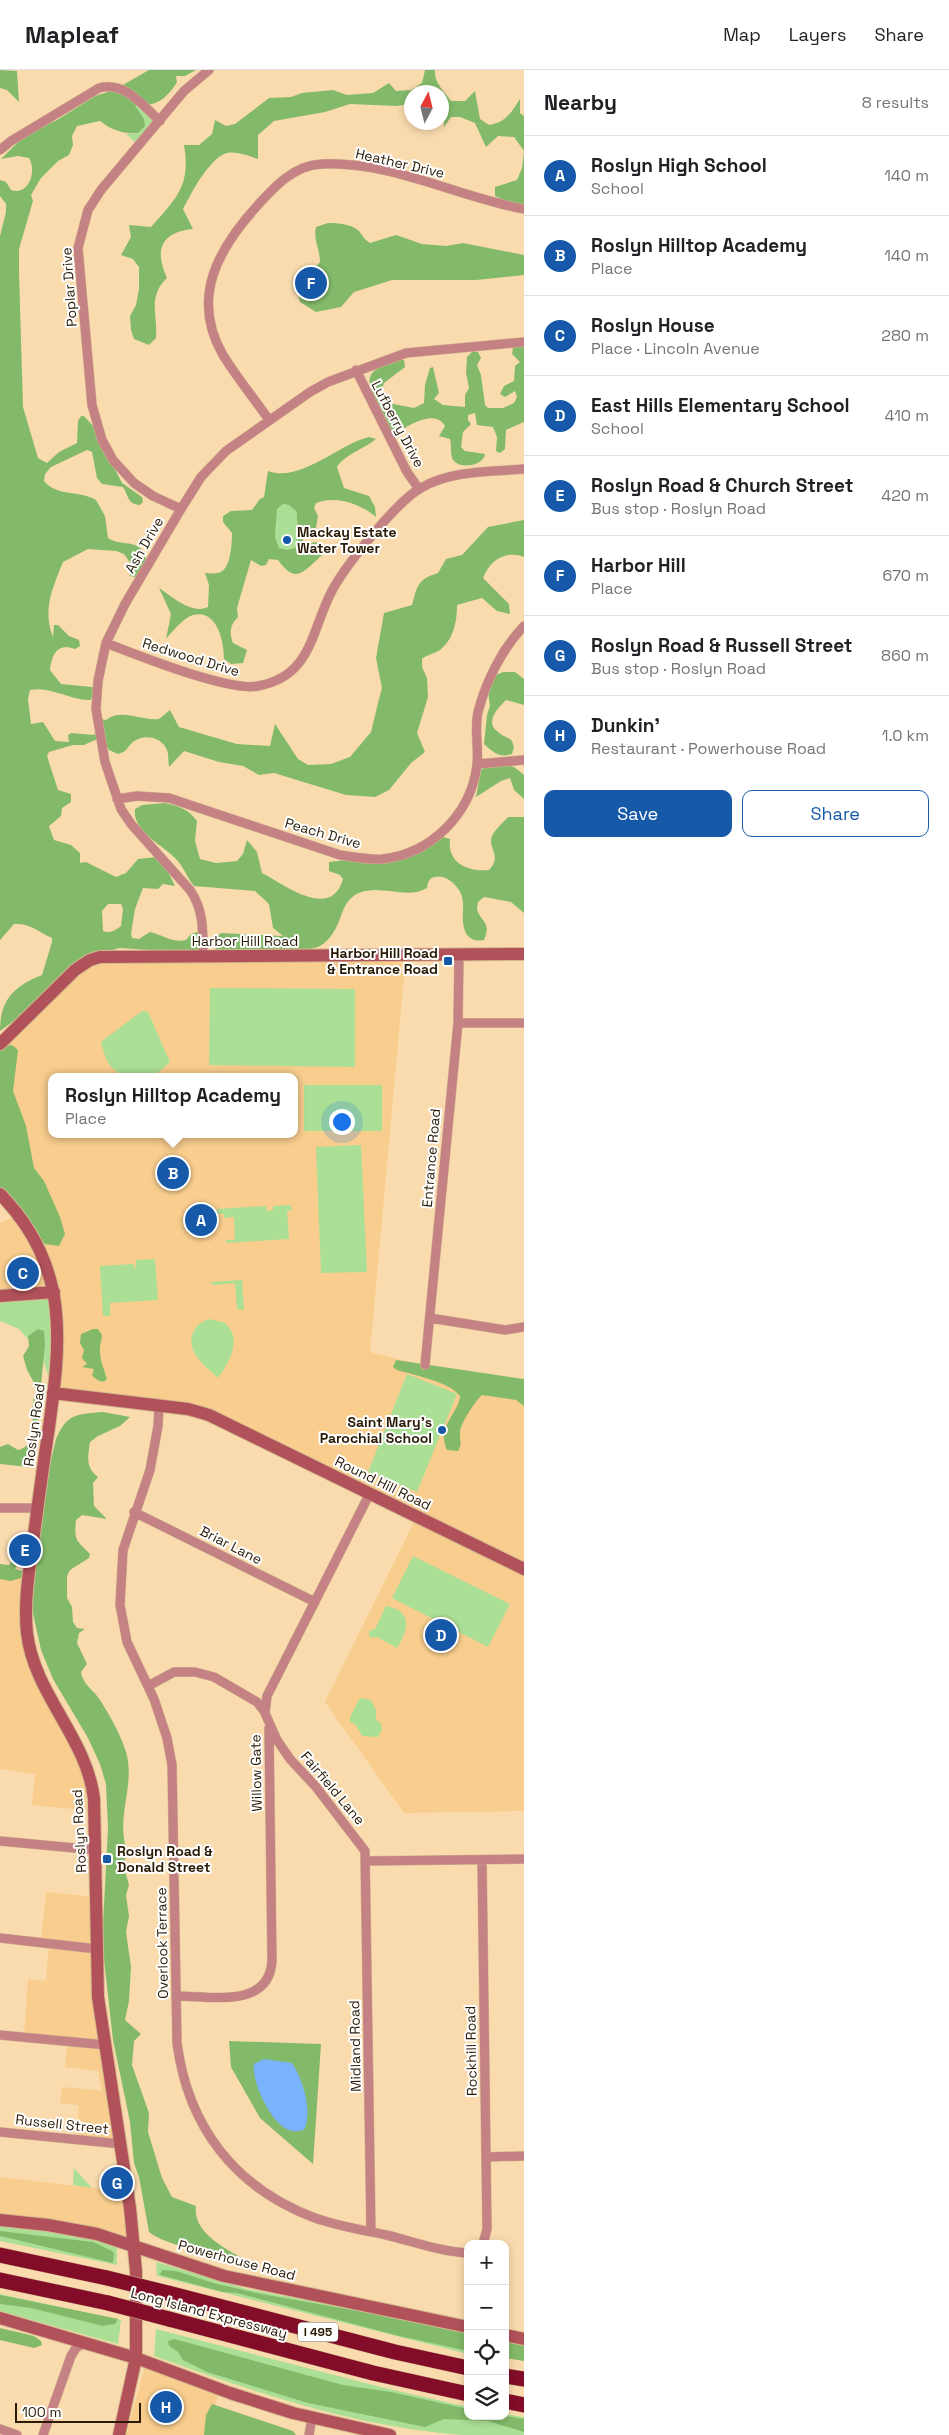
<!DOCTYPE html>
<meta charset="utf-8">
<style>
body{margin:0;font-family:"Space Grotesk",sans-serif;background:#f2f2f2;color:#202124}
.controls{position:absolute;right:15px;bottom:15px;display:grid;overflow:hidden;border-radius:10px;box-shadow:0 2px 8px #0003}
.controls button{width:45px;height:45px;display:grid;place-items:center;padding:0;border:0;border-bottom:1px solid #e0e0e0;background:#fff;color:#202124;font:25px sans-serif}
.compass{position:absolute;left:404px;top:15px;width:45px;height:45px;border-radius:50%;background:#fff;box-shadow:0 2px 8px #0003;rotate:7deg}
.scale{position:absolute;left:15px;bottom:12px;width:126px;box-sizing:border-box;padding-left:5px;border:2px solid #291a04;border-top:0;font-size:14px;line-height:18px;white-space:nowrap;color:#291a04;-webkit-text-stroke:4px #fff;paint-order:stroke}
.you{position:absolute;left:341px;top:1051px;width:18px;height:18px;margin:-12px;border:4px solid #fff;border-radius:50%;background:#1a73e8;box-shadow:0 0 0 8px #1a73e833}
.badge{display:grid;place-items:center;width:32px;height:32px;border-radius:50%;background:#1759a9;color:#fff;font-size:16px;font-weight:700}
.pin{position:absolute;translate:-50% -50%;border:2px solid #fff;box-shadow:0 1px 5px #0006}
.popup{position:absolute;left:48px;top:1003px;width:250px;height:65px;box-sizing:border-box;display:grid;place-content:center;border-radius:10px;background:#fff;filter:drop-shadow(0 1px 4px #0005);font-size:16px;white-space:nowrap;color:#757577}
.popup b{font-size:19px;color:#202124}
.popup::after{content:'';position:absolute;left:50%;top:100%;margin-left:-10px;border:10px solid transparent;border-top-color:#fff}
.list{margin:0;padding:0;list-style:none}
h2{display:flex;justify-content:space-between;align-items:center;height:65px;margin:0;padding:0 20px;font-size:21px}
h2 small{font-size:16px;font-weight:400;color:#757577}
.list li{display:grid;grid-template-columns:32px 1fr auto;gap:15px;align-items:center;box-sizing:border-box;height:80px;padding:0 20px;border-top:1px solid #e0e0e0}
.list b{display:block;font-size:19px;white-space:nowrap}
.list p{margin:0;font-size:16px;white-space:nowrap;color:#757577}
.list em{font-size:16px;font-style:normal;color:#757577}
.actions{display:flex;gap:10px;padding:15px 20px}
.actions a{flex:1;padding:11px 0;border:1px solid #1759a9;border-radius:10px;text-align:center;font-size:18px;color:#1759a9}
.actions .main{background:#1759a9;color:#fff}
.icon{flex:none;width:28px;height:28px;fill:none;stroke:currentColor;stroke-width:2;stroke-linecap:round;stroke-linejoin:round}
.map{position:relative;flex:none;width:524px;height:2365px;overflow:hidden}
header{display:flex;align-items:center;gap:30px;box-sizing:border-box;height:70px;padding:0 25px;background:#fff;border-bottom:1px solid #e0e0e0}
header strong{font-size:24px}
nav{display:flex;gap:28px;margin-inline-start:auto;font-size:18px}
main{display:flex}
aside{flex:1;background:#fff}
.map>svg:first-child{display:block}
.built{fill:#f8cd8d;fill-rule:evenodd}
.green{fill:#acdf96}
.forest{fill:#83ba69;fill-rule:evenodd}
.water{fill:#7ab2fe}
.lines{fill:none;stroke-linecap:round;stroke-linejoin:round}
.street-casing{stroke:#d4b88f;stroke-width:10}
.secondary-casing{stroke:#d4b88f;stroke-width:14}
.highway-casing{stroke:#d4b88f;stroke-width:16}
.street{stroke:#c58285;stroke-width:9}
.secondary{stroke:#b1515a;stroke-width:12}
.highway{stroke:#830d29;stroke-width:15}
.highway-bridge-casing{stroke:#d4b88f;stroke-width:16;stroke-linecap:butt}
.highway-bridge{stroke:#830d29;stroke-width:15}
.poi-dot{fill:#1759a9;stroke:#fff;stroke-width:2}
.labels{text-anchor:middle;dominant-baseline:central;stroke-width:4;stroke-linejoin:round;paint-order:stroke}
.shield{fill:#fff;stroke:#695f4f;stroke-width:1}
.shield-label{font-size:12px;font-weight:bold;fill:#291a04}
.street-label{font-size:14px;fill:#291a04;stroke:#fff}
.poi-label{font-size:14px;font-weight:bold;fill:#291a04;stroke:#fff;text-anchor:start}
</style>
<header>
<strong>Mapleaf</strong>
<nav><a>Map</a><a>Layers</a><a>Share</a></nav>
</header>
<main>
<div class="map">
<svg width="524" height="2365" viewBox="0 0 524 2365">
<rect width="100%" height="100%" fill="#fadbae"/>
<path class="built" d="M406 885 370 1282 524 1321V1741L404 1743 325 1632 417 1446 209 1345 53 1323 58 1287 0 1226V1153L18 1145 0 974 90 890ZM52 1007H294V1064H52Z
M0 1504 29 1506 27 1564 79 1679 95 1741 32 1735 35 1704 0 1699Z
M46 1822 97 1827 98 1927 121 2074 76 2069 79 2035 60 2033 62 2017 102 2021 98 2001 65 1997 68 1972 24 1967 28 1909 46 1911 49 1873 41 1872Z
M0 2107 128 2122 135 2176 0 2150Z
M145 2297 218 2322 211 2365H126Z"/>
<path class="green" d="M134 36H142L158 51 138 75 126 64 138 63 144 49Z
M283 434 289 435 297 442 298 474 295 478 287 480 279 478 275 467 277 439Z
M210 918 355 919V997L209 995Z
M142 941 148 942 170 992 153 1007C122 1007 108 1006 101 972Z
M304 1015H382V1061H304Z
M361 1075 367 1202 321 1203 316 1077Z
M291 1135 292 1140 287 1141 289 1169 226 1173V1170H235L234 1147 224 1148V1144H217V1139L266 1136 267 1141 273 1140V1136Z
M155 1189 158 1230 110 1233V1246H103L100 1196 133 1194 135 1200 136 1190Z
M242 1210 244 1240 237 1239 235 1213 212 1215 211 1212Z
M54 1222 53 1323 42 1285 19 1259 0 1251V1226Z
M210 1249 225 1253C243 1269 229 1293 218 1308 206 1296 185 1282 193 1263 196 1255 202 1251 210 1249Z
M407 1304 457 1324 417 1422 368 1402Z
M413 1486 510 1534 488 1577 392 1528Z
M386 1536C413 1541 409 1559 397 1578L377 1567 371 1568 369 1565V1561L375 1559Z
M360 1628 371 1630 376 1640V1650L381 1653 382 1660 378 1667 362 1666 356 1655 350 1652V1647Z
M74 2098 92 2118 73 2115Z
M0 2156 64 2163 113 2173 117 2177V2195L0 2171Z
M156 2192 247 2219 468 2261V2284L157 2206Z
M0 2224 121 2250 118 2274 0 2241Z
M156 2259 381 2317 468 2337V2346H505V2344L524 2347V2365C504 2365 483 2365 463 2365 356 2357 254 2322 154 2286Z"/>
<path class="forest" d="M0 0 17 1 19 32 7 20 0 18Z
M149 0H196L185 6H176L177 12C166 30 156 36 135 36L144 49 145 56 138 63C123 64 111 60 100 51L77 56 72 66 73 75 69 85 58 91 41 108 31 125 33 131 19 179V202L23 337 38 388 47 393 59 382 77 373 78 351 81 346H84L93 356 122 413 142 427 143 432 140 435C127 434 129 426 123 417L102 414 97 408 92 382 87 380 51 397 45 404 44 411C57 427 80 420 96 430L105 446 108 468C123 478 143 466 147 493L136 507 130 506 131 494 124 484 116 481 88 479 63 492C53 517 42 540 53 567L54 555H58L69 566 79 570 80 576 75 579C57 573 52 584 50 600L61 614 92 617 94 618 91 630C70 631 52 616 30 620L28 629 31 654 43 652 55 671 69 672 68 665 71 663 94 665 101 649 106 650C122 638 141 651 159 649L170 640 179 657 237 674 270 676 275 654 298 689 308 695 331 694 350 687 371 662 379 629 382 618 376 588 384 543 412 535C417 516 418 509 438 503L446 489 462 485 488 457 524 450V487C506 480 490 490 483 508L509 534 510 544 497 541 482 528 457 535C457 551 454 569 440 580 434 584 428 584 422 589V597L427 608 428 627 417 663 425 682 411 693 389 720 375 727 346 725 274 703 259 705 243 696 219 692 184 681 169 697C168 692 169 685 167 680 162 667 144 663 133 672 127 677 127 682 118 684L109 680 105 673 95 670 84 675H73L49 682 47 686 58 720 71 724V732L62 738 61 746 49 756 54 770 71 775 80 783V793L86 792 116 807 126 803 138 789 156 787 163 791 175 816 163 814 158 819 143 818 135 839 131 864 132 868 139 869 150 862C163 865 172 873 186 870L191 864 200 861 202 876 197 883 119 878 107 882 0 961C0 930 14 916 42 905L52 872V868C38 862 31 853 14 854L0 870V166L6 142V134L0 126V110L6 112 11 120C29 126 37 101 29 88L18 86 1 89 19 71 34 60 57 50 95 26 114 20ZM108 834H121L123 839 121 856C115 860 111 864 103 861L102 841Z
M425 0H435C434 13 444 21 451 31H465L475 21 480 49 489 55C506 52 511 43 520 29V43L524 46V135L507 132 495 126V117L517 110 522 98 524 81 514 67 498 66 486 77 475 53 460 47H451L444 57 442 22H412L411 34 396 36 350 34 325 42 274 51 258 65V89C249 86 236 81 227 83 209 88 191 124 183 139L193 159C161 162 154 180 167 208 147 227 158 245 156 268L149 275 134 269 131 260 130 246 136 235 139 219V197L133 189 121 185 131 167 129 155 151 157C177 128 191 115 184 75H199L212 64 215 50 226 56 235 54 269 28 291 27 302 23 333 20 347 25 373 23 389 13 396 21 411 20 422 13Z
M328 153C338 153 352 154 359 161 363 166 364 169 370 173L396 165 422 174 446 176 463 173 524 185V205L476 210H392L354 222 341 237 316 242 300 232 296 215 301 202 312 201 320 192C320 179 313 170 316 157Z
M524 275V352L506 360 505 379 500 383 496 381 497 367 493 357 477 355 475 343 468 345V350L471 354 463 362 461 377 465 381 485 384C484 395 463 399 455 392 449 388 452 375 450 369L439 366 445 356C435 338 407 356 397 363H391C389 345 351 309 381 297 389 294 396 289 404 290L405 297 384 313 382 319 388 333 414 338 424 333 425 315 430 298 433 297 439 323 434 329 443 335 465 337V325L469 318 466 303 467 287 473 281 478 282 481 288 477 295 481 305 485 335 488 338H503L514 333 517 327 515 321 505 327 500 324 504 316 514 311 515 296 520 292 512 284 513 278Z
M369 367 376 369C364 379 344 385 337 397L344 418 369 426 375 437 376 447C361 434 336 425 316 433L314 438 318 446 316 458 307 461 302 469 306 474 316 472 325 476C326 484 323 484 318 489 301 504 295 513 278 490L269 489 266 495 261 496 251 490 237 538 238 547C230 555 229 563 233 573L247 580 243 593 231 594 224 589C224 573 218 539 193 545 183 548 173 561 166 569L171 544 159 518C171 526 192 545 208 537L209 515 205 503C209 503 214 504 218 503 231 501 232 473 232 463L223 452V446L231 441 252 440 260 429 264 427 268 401C300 413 339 374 369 367ZM283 434 289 435 297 442C296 454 302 467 295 478L287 480 279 478 275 467 277 439Z
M503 602H515L524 609V635L506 630C498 638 484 652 498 662 502 666 508 667 512 671L514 677 512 684C499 688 494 683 484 674L487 645 490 636 488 621 496 605Z
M507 695 514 697 524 705V729L514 720 510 708 501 711 476 727 481 700 485 697Z
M165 733C179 736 188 739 197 751L195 771 200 789 216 793 237 791 243 784 247 770 257 782 262 803C285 815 331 851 343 809L340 805 329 801V792L347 790 387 792 443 767 450 769C447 793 468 802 489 800 503 785 487 779 492 766 495 759 503 753 508 747H524V843L511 832 484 827 478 832 477 840C483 854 491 852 484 870 476 872 468 869 465 861 458 842 471 830 453 813 449 809 441 805 435 807 429 808 428 812 427 818 407 830 381 814 359 823 341 831 343 849 333 863 330 868 325 873 320 876 305 884 237 880 216 880L212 871 221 863 283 866 273 858 269 834 255 821 194 816C187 808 184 797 176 789 163 775 132 762 135 739L142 735Z
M12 975 18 980 13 1021 26 1056 34 1098 44 1111 60 1147 65 1164 59 1176 45 1174 29 1161 0 1124V977Z
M38 1259 44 1261 45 1275 35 1375 31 1383 35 1391 29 1397 0 1394V1377L8 1374 18 1380C45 1373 24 1336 38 1320L27 1300 23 1286 29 1276 28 1266Z
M93 1259H98L102 1265C102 1270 100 1273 100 1277 99 1288 104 1299 107 1309 102 1315 97 1309 92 1306L94 1299 82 1297 87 1294 82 1288 84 1280 80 1273 81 1264Z
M396 1290 524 1309V1342V1336L516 1330 482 1325C476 1330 460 1354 460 1362 459 1370 463 1373 458 1381L447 1380C436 1356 458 1345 460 1326 450 1312 414 1305 397 1300L393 1297Z
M103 1342 130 1347 120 1356 98 1366 90 1372C88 1386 85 1397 98 1407L93 1413 94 1436 107 1449 82 1445 76 1450C74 1471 76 1470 90 1484L89 1488 70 1500 67 1506V1528L72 1537 73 1552 77 1558 85 1559 79 1563 77 1573 87 1594 81 1602C83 1615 93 1619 100 1630 109 1644 121 1665 126 1682 136 1716 114 1750 128 1783L123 1794 129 1815 126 1825 129 1846 126 1862 131 1897 129 1931 125 1950 141 1964 134 1971 132 1995 149 2043 148 2062 162 2108 172 2127 196 2136C192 2162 226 2179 246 2190 224 2187 165 2176 149 2162L139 2107 134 2093 130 2052 113 1970 102 1872 108 1758 106 1714 100 1694 88 1668 53 1609 41 1580 25 1507 10 1511 0 1509V1494L9 1495C18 1484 18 1474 22 1461V1484L15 1499 25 1502 56 1369C67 1343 78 1344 103 1342Z
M229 1971 321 1974 313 2094 260 2048 231 1997Z
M0 2161 93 2172 112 2181 114 2183 113 2193 0 2166Z
M162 2200 176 2201 217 2214 262 2224 403 2249 468 2263V2281L399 2266 237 2223 223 2222 160 2205Z
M0 2225 104 2246 118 2249 115 2254 103 2256 31 2238 0 2234Z
M0 2258 34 2266 41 2271 42 2275 34 2278 0 2270Z
M174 2269 343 2315 391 2322 468 2339V2346H505L524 2349V2362L488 2351 444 2349 425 2357 308 2333 207 2302 183 2290 178 2282 169 2276 168 2271Z
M505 2271 524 2275V2291L505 2288Z
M212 2334 293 2361 296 2365H204L206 2345Z"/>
<path class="water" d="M264 1989 292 1993C303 2010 313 2041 304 2060 299 2061 294 2062 289 2060 271 2054 251 2011 254 1994Z"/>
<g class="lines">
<g class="street-casing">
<path id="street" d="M0 80 11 71 99 18C125 11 142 35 160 51
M356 300 407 402 419 419
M269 350C254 328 237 308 223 285 190 228 218 179 257 136 274 117 294 95 322 94 392 91 457 127 524 139
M181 439 153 426 134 413 113 390 102 370 92 335 78 178 88 140 101 120 184 21 209 0
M106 573C137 585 229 622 258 616 314 606 311 557 334 517 348 493 397 431 421 418 451 400 490 402 524 399
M477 694 524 690
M117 729 137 726 169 728 340 785C354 787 368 790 382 789 431 784 471 744 477 695 479 677 474 660 478 642 486 611 502 579 524 556
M203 886C203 862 204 840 190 820L131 754 121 739 105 692 96 639 98 611 106 573 125 534 181 439 201 407 226 381 310 322 328 312 406 283 524 272
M458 953H524
M430 1248 505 1260 524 1257
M425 1295 458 953 459 884
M159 1336 158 1356 150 1400 123 1480 120 1535 127 1572 154 1629 167 1668 172 1695 177 1973C188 2057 235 2118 315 2148 338 2156 362 2160 386 2165 412 2171 441 2182 468 2183
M0 1438H37
M134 1442 315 1532
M148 1616 174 1602H195L214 1607 257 1632 264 1641 277 1670 290 1689 316 1717 365 1781 371 2162
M265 1643 267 1626 370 1423
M0 1771 96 1780
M482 1790 487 2159 483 2174
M366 1791 524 1789
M0 1868 97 1879
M176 1926C211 1926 269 1939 272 1891L269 1658
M0 1965 106 1975
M0 2062 121 2074
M486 2087 524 2086
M0 2359 17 2365
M43 2365 71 2286 76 2278 86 2272
M309 2365 312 2348"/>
</g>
<g class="secondary-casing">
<path id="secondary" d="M0 974 75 900 90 890 100 887 524 884
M0 1124C71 1197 61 1272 48 1364 42 1403 37 1441 32 1480 28 1508 24 1535 27 1563 34 1624 87 1668 94 1729L98 1927 130 2138 136 2201V2288L119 2365
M0 1226 54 1222
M53 1323 188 1339 209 1345 524 1499
M0 2150 48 2155 97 2164 224 2206 468 2257
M0 2248 136 2288 230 2323 293 2343 390 2365
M505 2265 524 2269"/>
</g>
<g class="highway-casing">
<path id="highway" d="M0 2185 107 2208
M0 2210 108 2233
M168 2223 395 2282 468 2298
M169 2249 373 2303 468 2324
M505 2306 524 2309
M505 2331 524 2335"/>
</g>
<use href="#street" class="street"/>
<use href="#secondary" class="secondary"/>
<use href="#highway" class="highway"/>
<g class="highway-bridge-casing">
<path id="highway-bridge" d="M107 2208 168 2223
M108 2233 169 2249"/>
</g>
<use href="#highway-bridge" class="highway-bridge"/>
</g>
<g class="poi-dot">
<circle cx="287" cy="470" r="5"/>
<rect x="443" y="886" width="10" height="10" rx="2.5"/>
<circle cx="442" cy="1360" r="5"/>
<rect x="102" y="1784" width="10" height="10" rx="2.5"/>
</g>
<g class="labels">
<rect class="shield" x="298" y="2252.5" width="40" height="19" rx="4"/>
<g class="shield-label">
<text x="318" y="2262">I 495</text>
</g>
<g class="street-label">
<text transform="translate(400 93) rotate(13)">Heather Drive</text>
<text transform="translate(69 217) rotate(-94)">Poplar Drive</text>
<text transform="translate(398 354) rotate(62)">Lufberry Drive</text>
<text transform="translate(144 475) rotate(-60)">Ash Drive</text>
<text transform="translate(191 587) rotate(17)">Redwood Drive</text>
<text transform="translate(323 763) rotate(16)">Peach Drive</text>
<text x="245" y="871">Harbor Hill Road</text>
<text transform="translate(431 1088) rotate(-85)">Entrance Road</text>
<text transform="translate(34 1355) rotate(-82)">Roslyn Road</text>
<text transform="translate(383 1413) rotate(26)">Round Hill Road</text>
<text transform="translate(231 1475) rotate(27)">Briar Lane</text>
<text transform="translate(256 1703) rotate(-91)">Willow Gate</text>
<text transform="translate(333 1718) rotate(50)">Fairfield Lane</text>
<text transform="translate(79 1761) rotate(-93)">Roslyn Road</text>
<text transform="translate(162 1873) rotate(-91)">Overlook Terrace</text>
<text transform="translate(355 1976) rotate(-91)">Midland Road</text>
<text transform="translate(471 1981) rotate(-91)">Rockhill Road</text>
<text transform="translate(62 2054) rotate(6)">Russell Street</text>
<text transform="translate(237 2190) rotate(15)">Powerhouse Road</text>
<text transform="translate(209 2243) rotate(15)">Long Island Expressway</text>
</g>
<g class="poi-label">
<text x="297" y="462">Mackay Estate<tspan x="297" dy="16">Water Tower</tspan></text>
<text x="438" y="883" text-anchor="end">Harbor Hill Road<tspan x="438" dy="16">&amp; Entrance Road</tspan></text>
<text x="432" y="1352" text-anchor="end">Saint Mary's<tspan x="432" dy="16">Parochial School</tspan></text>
<text x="117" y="1781">Roslyn Road &amp;<tspan x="117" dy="16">Donald Street</tspan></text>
</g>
</g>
</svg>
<div class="controls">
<button>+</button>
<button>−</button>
<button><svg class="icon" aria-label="locate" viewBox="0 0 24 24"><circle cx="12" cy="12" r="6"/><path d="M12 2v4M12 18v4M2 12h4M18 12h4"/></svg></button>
<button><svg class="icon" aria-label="layers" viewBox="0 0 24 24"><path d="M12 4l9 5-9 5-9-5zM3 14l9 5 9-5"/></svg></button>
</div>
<svg class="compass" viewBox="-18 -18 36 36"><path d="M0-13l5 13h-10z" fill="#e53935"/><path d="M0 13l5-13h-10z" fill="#757577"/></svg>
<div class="scale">100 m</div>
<div class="you"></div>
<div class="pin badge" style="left:201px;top:1150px">A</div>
<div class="pin badge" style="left:173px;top:1103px">B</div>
<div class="popup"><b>Roslyn Hilltop Academy</b>Place</div>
<div class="pin badge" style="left:23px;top:1203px">C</div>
<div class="pin badge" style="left:441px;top:1565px">D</div>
<div class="pin badge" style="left:25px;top:1480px">E</div>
<div class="pin badge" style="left:311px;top:213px">F</div>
<div class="pin badge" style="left:117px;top:2113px">G</div>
<div class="pin badge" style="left:166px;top:2337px">H</div>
</div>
<aside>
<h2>Nearby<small>8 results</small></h2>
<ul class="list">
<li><span class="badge">A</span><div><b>Roslyn High School</b><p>School</p></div><em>140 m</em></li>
<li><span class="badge">B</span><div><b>Roslyn Hilltop Academy</b><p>Place</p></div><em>140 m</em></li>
<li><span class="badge">C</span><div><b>Roslyn House</b><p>Place · Lincoln Avenue</p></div><em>280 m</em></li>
<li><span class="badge">D</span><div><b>East Hills Elementary School</b><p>School</p></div><em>410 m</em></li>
<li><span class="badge">E</span><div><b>Roslyn Road &amp; Church Street</b><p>Bus stop · Roslyn Road</p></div><em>420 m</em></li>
<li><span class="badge">F</span><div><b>Harbor Hill</b><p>Place</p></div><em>670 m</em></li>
<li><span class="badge">G</span><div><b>Roslyn Road &amp; Russell Street</b><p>Bus stop · Roslyn Road</p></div><em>860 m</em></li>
<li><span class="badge">H</span><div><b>Dunkin'</b><p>Restaurant · Powerhouse Road</p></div><em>1.0 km</em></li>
</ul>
<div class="actions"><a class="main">Save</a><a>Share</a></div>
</aside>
</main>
